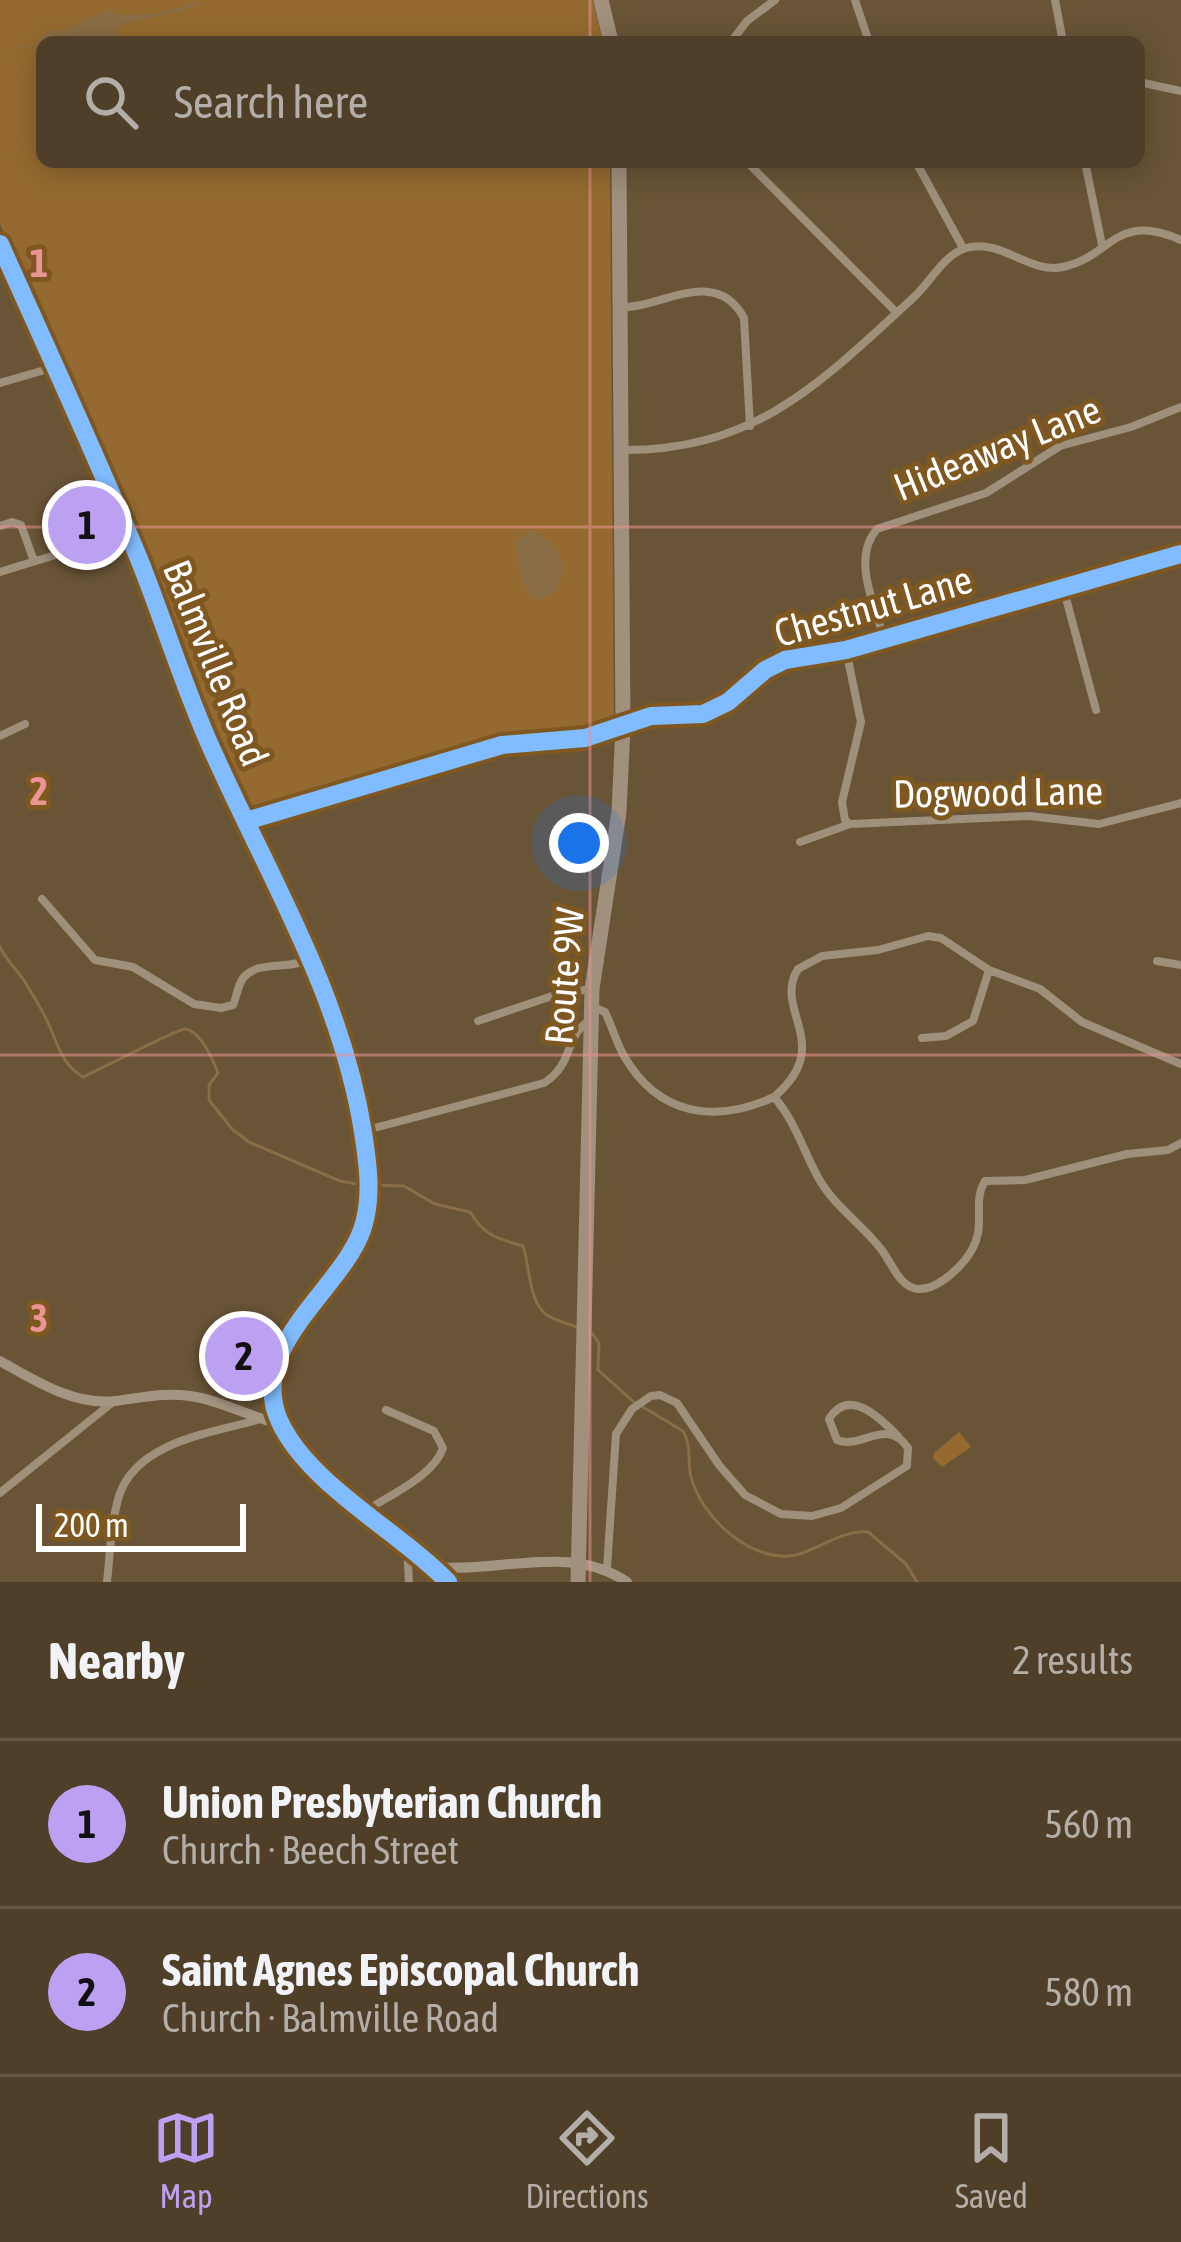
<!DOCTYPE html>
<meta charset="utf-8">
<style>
body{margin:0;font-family:"Asap Condensed",sans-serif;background:#554630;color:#f1f3f6}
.scale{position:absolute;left:36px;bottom:30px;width:210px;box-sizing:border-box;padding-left:12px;border:6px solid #fff;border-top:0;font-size:33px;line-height:42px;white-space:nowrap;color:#fff;-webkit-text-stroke:9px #7f5720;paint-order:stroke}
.you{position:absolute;left:579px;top:843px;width:42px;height:42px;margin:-30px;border:9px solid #fff;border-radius:50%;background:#1a73e8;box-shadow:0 0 0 18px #1a73e833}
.badge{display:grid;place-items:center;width:78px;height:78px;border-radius:50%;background:#bca0f2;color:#111;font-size:39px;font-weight:700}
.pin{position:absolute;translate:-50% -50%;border:6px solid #fff;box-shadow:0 3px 12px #0006}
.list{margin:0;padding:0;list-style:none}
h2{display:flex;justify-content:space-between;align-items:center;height:156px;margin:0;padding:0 48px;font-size:51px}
h2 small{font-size:39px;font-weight:400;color:#b3afa8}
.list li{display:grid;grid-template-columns:78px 1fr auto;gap:36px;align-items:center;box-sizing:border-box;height:168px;padding:0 48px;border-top:3px solid #665845}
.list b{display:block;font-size:45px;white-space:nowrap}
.list p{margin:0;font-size:39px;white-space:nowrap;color:#b3afa8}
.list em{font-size:39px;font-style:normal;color:#b3afa8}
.icon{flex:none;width:66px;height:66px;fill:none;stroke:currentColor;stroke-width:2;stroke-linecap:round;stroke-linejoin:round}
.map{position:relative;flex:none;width:1181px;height:1582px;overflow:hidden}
.search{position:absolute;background:#4f3f28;box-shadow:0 6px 30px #0003;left:36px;right:36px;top:36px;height:132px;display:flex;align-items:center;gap:30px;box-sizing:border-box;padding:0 42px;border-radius:18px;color:#b3afa8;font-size:45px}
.sheet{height:492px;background:#4f3f28}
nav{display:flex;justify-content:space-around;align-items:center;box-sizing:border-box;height:168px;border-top:3px solid #665845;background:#4f3f28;font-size:33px;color:#b3afa8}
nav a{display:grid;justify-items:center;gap:6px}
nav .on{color:#bca0f2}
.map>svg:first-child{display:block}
.green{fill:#946a30}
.water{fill:#896d45}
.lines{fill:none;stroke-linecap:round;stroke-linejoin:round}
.stream{stroke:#896d45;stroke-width:3}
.street{stroke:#9f907b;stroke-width:8}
.secondary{stroke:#a49582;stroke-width:10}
.highway{stroke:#a0907d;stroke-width:15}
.cycleway-casing{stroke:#7f5720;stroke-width:26}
.cycleway{stroke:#80bcff;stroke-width:18}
.grid{fill:none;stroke:#ea9494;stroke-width:3;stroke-opacity:0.55}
.labels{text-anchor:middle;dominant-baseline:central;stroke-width:10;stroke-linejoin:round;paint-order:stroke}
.street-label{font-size:39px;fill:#fff;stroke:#7f5720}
.grid-label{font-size:39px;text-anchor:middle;font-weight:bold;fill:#ea9494;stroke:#7f5720;stroke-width:10;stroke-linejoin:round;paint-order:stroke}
</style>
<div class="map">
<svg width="1181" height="1582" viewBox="0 0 1181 1582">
<rect width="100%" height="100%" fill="#695436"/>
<path class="green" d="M0 0H593L603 42H42V162H610L614 720 569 731 490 738 249 814 205 711 146 550 0 224Z
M959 1432 971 1447 942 1467 933 1458 934 1453Z"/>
<path class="water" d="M208 0 186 10 124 23 116 28 114 42H42V51L39 46 6 50 33 45 50 31 68 29 107 10C139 24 174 7 208 0Z
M528 531H536C557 548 571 564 556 591L540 600C517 587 519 566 516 543Z"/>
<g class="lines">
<path class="stream" d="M0 947C7 962 19 971 28 987 34 998 42 1009 47 1021 59 1044 59 1062 83 1077 97 1071 179 1028 185 1029 201 1031 213 1060 218 1073L209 1085V1100L233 1130 249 1142 340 1181 362 1185
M372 1185 404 1186 435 1204 470 1212C484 1235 497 1239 523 1246 530 1265 528 1302 547 1315 553 1320 568 1323 576 1327
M592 1333 599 1343 598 1370 635 1403
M643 1407 683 1431C692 1446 687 1461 691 1477 702 1519 753 1564 796 1555 821 1549 840 1530 868 1532L906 1564 917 1582"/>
<path class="street" d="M855 0 869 42
M1055 0 1063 42
M731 42 747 21 775 0
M1139 82 1181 91
M747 162 896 312
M916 162 963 248
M1085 162 1102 245
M620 307C658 310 715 264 744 318L750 426
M0 383 55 367
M621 450C756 451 820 383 913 298 930 283 943 255 966 248 1001 238 1029 274 1063 267 1112 257 1114 211 1181 240
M0 526 12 522 21 525 34 561
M0 572 127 533
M1063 587 1096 710
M884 639C875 605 851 559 877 529L986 493 1060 446 1131 427 1181 407
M846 650 861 722 842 802 845 820 850 824 1029 816 1099 824 1181 803
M0 736 25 724
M800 842 850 824
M42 899 95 960 133 967 194 1004 221 1008 233 1005C237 997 237 985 244 977 259 960 289 970 310 959
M1157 961 1181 965
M593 1007 605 1012C612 1026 616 1042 624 1056 659 1116 715 1124 774 1097 796 1122 803 1151 819 1179 835 1207 862 1224 881 1249 892 1263 899 1287 918 1289 936 1290 955 1272 965 1260 991 1228 970 1205 985 1181L1025 1180 1127 1154 1168 1150 1181 1143
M478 1021 558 994 591 989
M922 1038 946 1036 973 1021 989 970
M774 1097C836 1045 772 1010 798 969L822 956 878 950 928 936 941 938 989 970 1040 989 1082 1022 1181 1064
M363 1131 544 1083C575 1063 564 1036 589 1021
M0 1493 113 1402
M364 1512C389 1495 434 1476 443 1448L434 1431 386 1410
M407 1547 409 1582
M607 1568 616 1434 632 1409 651 1396 660 1395 677 1403 719 1465 745 1495 781 1514 812 1516 841 1508 907 1466 908 1448C886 1416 862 1450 837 1440L829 1419C849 1387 879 1417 898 1436
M107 1582C110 1554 111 1523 119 1496 136 1442 211 1433 257 1420"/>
<path class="secondary" d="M0 244C47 349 95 453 139 559 165 624 185 691 214 754 270 879 341 994 363 1132 368 1165 373 1198 362 1230 340 1291 247 1346 279 1420 307 1484 402 1533 448 1582
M246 821 502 745 585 738 651 716 703 714 728 702 765 670 785 660 846 650 1181 554
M0 1361C34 1380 74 1406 115 1401 141 1398 163 1392 190 1396 221 1400 249 1417 280 1424
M435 1567C499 1573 571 1543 627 1582"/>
<path class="highway" d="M601 0 611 42
M578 1582 592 989 619 812 623 727 619 162"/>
<g class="cycleway-casing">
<path id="cycleway" d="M0 244C47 349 95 453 139 559 165 624 185 691 214 754 270 879 341 994 363 1132 368 1165 373 1198 362 1230 340 1291 247 1346 279 1420 307 1484 402 1533 448 1582
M246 821 502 745 585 738 651 716 703 714 728 702 765 670 785 660 846 650 1181 554"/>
</g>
<use href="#cycleway" class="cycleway"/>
</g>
<path class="grid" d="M590 0V42M590 162V1582M0 527H1181M0 1055H1181"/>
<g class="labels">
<g class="street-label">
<text transform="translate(997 448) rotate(-22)">Hideaway Lane</text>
<text transform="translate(873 606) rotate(-16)">Chestnut Lane</text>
<text transform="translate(216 663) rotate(68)">Balmville Road</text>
<text transform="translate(998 792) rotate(-1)">Dogwood Lane</text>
<text transform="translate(564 976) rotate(-85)">Route 9W</text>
</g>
</g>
<g class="grid-label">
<text x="39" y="277">1</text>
<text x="39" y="805">2</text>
<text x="39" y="1332">3</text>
</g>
</svg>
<div class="scale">200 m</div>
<div class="you"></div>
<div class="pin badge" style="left:87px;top:525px">1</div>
<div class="pin badge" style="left:244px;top:1356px">2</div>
<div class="search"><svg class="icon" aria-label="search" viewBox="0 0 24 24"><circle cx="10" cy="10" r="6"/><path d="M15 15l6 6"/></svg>Search here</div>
</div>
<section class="sheet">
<h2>Nearby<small>2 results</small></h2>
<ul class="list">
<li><span class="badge">1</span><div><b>Union Presbyterian Church</b><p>Church · Beech Street</p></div><em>560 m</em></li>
<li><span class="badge">2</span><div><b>Saint Agnes Episcopal Church</b><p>Church · Balmville Road</p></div><em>580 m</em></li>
</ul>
</section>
<nav>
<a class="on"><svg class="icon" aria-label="map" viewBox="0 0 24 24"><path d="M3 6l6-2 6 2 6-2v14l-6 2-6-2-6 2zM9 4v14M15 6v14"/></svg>Map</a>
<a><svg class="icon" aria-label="directions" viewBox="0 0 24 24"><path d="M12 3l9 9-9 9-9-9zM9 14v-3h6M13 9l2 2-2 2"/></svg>Directions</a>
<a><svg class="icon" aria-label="saved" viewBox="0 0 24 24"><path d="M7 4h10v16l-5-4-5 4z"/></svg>Saved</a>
</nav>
